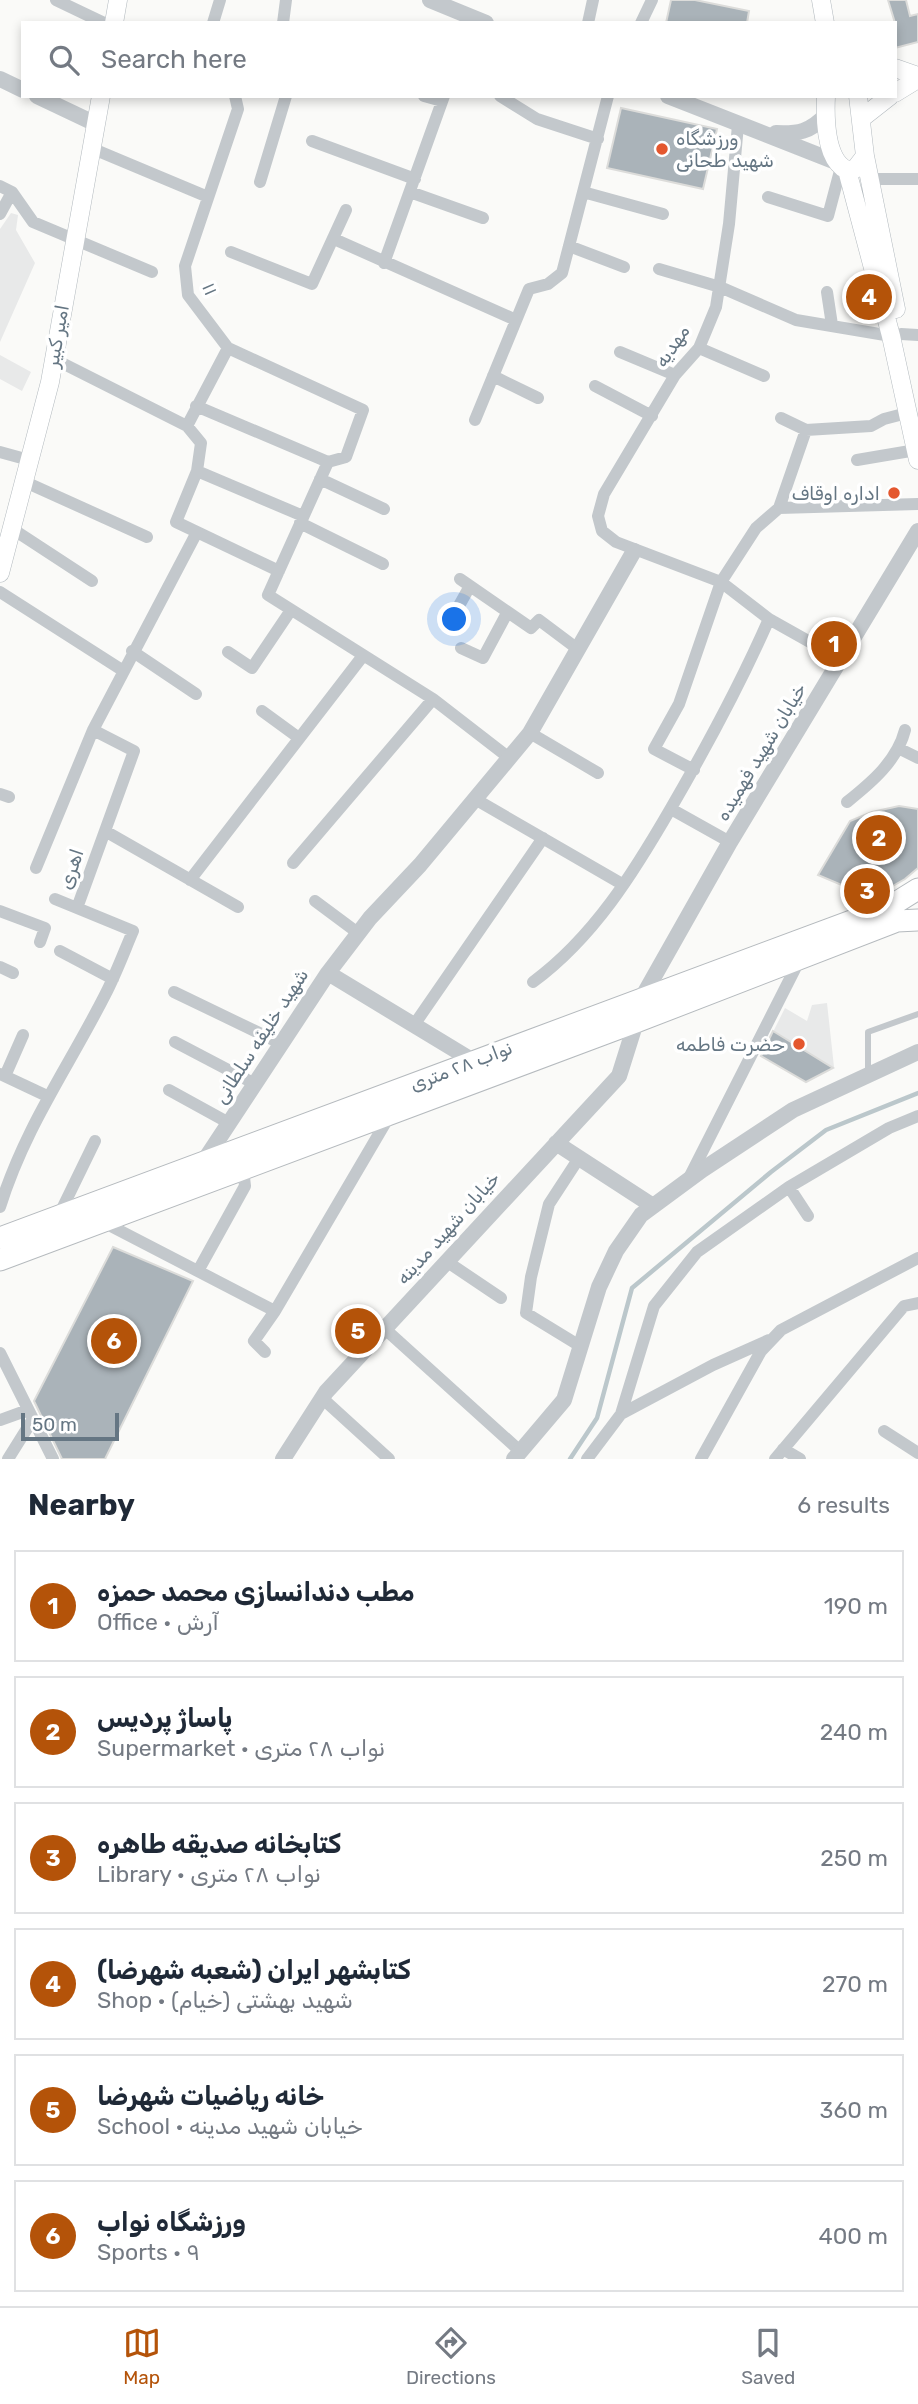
<!DOCTYPE html>
<meta charset="utf-8">
<style>
body{margin:0;font-family:Rubik,"Noto Naskh Arabic",sans-serif;background:#f2f2f3;color:#1f2937}
.scale{position:absolute;left:21px;bottom:18px;width:98px;box-sizing:border-box;padding-left:7px;border:4px solid #657683;border-top:0;font-size:19px;line-height:24px;white-space:nowrap;color:#657683;-webkit-text-stroke:5px #fff;paint-order:stroke}
.you{position:absolute;left:455px;top:620px;width:24px;height:24px;margin:-18px;border:5px solid #fff;border-radius:50%;background:#1a73e8;box-shadow:0 0 0 10px #1a73e833}
.badge{display:grid;place-items:center;width:46px;height:46px;border-radius:50%;background:#b45309;color:#fff;font-size:23px;font-weight:700}
.pin{position:absolute;translate:-50% -50%;border:4px solid #fff;box-shadow:0 2px 7px #0006}
.list{margin:0;padding:0;list-style:none}
h2{display:flex;justify-content:space-between;align-items:center;height:91px;margin:0;padding:0 28px;font-size:30px}
h2 small{font-size:23px;font-weight:400;color:#747a83}
.list li{display:grid;grid-template-columns:46px 1fr auto;gap:21px;align-items:center;box-sizing:border-box;height:112px;margin:0 14px 14px;padding:0 14px;border:2px solid #e0e1e3;border-radius:0px}
.list b{display:block;font-size:26px;white-space:nowrap}
.list p{margin:0;font-size:23px;white-space:nowrap;color:#747a83}
.list em{font-size:23px;font-style:normal;color:#747a83}
.icon{flex:none;width:38px;height:38px;fill:none;stroke:currentColor;stroke-width:2;stroke-linecap:round;stroke-linejoin:round}
.map{position:relative;flex:none;width:918px;height:1459px;overflow:hidden}
.search{position:absolute;background:#fff;box-shadow:0 4px 10px #0003;left:21px;right:21px;top:21px;height:77px;display:flex;align-items:center;gap:18px;box-sizing:border-box;padding:0 24px;border-radius:0px;color:#747a83;font-size:26px}
.sheet{height:847px;background:#fff}
nav{display:flex;justify-content:space-around;align-items:center;box-sizing:border-box;height:98px;border-top:2px solid #e0e1e3;background:#fff;font-size:19px;color:#747a83}
nav a{display:grid;justify-items:center;gap:4px}
nav .on{color:#b45309}
.map>svg:first-child{display:block}
.built{fill:#e8e9e9}
.lines{fill:none;stroke-linecap:round;stroke-linejoin:round}
.stream{stroke:#bbc7cb;stroke-width:4.5}
.building{fill:#aab3b9;stroke:#dcdcda;stroke-width:2}
.secondary-casing{stroke:#b3babf;stroke-width:19}
.primary-casing{stroke:#b5babe;stroke-width:23}
.service{stroke:#c3c8cc;stroke-width:6}
.minor{stroke:#c3c8cc;stroke-width:12}
.tertiary{stroke:#c3c8cc;stroke-width:16}
.secondary{stroke:#fff;stroke-width:18}
.primary{stroke:#fff;stroke-width:21}
.poi-dot{fill:#e4572e;stroke:#fff;stroke-width:2.5}
.labels{text-anchor:middle;dominant-baseline:central;stroke-width:7;stroke-linejoin:round;paint-order:stroke}
.poi-label{font-size:19px;fill:#657683;stroke:#fff;text-anchor:end}
.street-label{font-size:19px;fill:#657683;stroke:#fff}
</style>
<div class="map">
<svg width="918" height="1459" viewBox="0 0 918 1459">
<rect width="100%" height="100%" fill="#fafaf8"/>
<path class="built" d="M11 213 18 215 16 230 35 263 0 342V229Z
M0 355 31 372 22 391 0 379Z
M827 1003 834 1067 806 1082 761 1056 785 1008 807 1021 812 1005Z"/>
<g class="lines">
<path class="stream" d="M570 1459 597 1418 632 1288 771 1172 826 1130 918 1093"/>
</g>
<path class="building" d="M671 0H695L749 11 747 23H666Z
M888 0H906L910 16 918 14V42L895 48V23Z
M621 108 717 129 703 189 607 168Z
M899 806 918 809V868L905 879 872 898 818 875 850 821 872 812Z
M773 1031 833 1068 806 1082 761 1056Z
M113 1247 193 1281 105 1459H62L34 1401Z"/>
<g class="lines">
<g class="secondary-casing">
<path id="secondary" d="M821 0 825 23
M114 23 118 0
M895 68 918 76
M895 93 918 79
M826 96C825 117 825 160 847 170L855 169 865 156 858 96
M862 118 890 96
M865 156 896 309
M847 170 891 336 918 460
M0 573 50 382 101 96"/>
</g>
<g class="primary-casing">
<path id="primary" d="M0 1238 889 907 918 889
M0 1260 636 1022 897 921 918 920"/>
</g>
<path class="service" d="M868 1072V1032L918 1014"/>
<path class="minor" d="M56 0 104 23
M213 23 220 0
M283 23 286 0
M588 23 593 0
M641 23 652 0
M424 96 442 101
M500 96 537 119 598 139
M738 125 729 224 716 307 699 348 675 375 604 494 598 516 602 531 616 542 721 582 769 619 842 660
M312 141 415 179
M91 148 208 197
M867 179H918
M260 182 286 96
M0 186 12 192 33 222 152 272
M410 192 483 218
M583 192 663 214
M768 197 828 216 841 167
M0 214 12 192
M334 239 516 320
M569 246 624 267
M231 252 312 284 346 210
M384 263 444 96
M659 269 720 287 796 320 891 336
M827 292 832 325
M901 334 918 335
M699 348 764 376
M620 352 675 375
M54 359 187 426 201 443 197 471 176 522 279 571
M493 376 538 398
M595 386 652 416
M196 406 328 462 346 457 363 410 228 348 188 295 185 266 238 109 235 96
M781 418 806 430 871 426 884 419 907 413
M475 420 529 289 548 284 562 273 608 96
M187 426 228 348
M0 452 29 460
M857 460 916 450
M328 462 268 595 433 699 508 757
M197 471 303 516
M320 479 384 509
M23 481 147 537
M779 508 918 504
M300 523 383 564
M11 528 92 581
M460 579 531 628 539 620 579 650
M0 592 122 670
M451 620 470 586
M461 648 483 658 507 613
M132 651 196 694
M228 652 252 668 291 610
M262 711 299 738
M530 733 598 773
M900 749 918 758
M694 770 654 749 679 704 721 582 756 528 779 508 806 430
M0 794 9 797
M475 799 622 884
M847 802C872 782 897 761 905 730
M671 809 730 842
M105 831 238 907
M293 863 433 699
M36 868 93 730
M190 880 362 657
M55 899 77 908
M315 901 358 933
M0 911 45 928 40 942
M60 951 113 979
M0 967 13 973
M533 982C594 937 634 872 671 808 707 746 740 685 769 619
M174 992 282 1044
M414 1025 543 838
M175 1042 255 1084
M0 1074 47 1096
M5 1076 23 1035
M169 1090 229 1123
M579 1158 549 1204 531 1277 526 1313 580 1346
M688 1180 800 959
M789 1187 808 1216
M0 1207C25 1127 68 1068 105 995 116 974 124 952 133 931L77 908 134 751 93 730 197 532
M59 1215 95 1141
M103 1222 275 1311
M446 1261 501 1298
M198 1271 245 1186 243 1169
M385 1329 520 1451
M265 1352 254 1341 275 1311 390 1115
M0 1353 53 1459
M322 1398 389 1459
M621 1414 713 1365 769 1340
M0 1420 28 1410
M884 1431 918 1453
M783 1449 800 1459
M8 1459 33 1419
M587 1459 621 1414 654 1306 697 1252 789 1187 889 1128 918 1116
M701 1459 761 1351 781 1330 918 1258
M775 1459 904 1306 918 1303"/>
<path class="tertiary" d="M430 0 486 23
M0 79 23 90
M37 96 96 124
M668 96 836 162
M776 133C798 134 810 132 826 115
M328 973 475 1062
M643 996 730 842 918 531
M556 1143 653 1206
M204 1161 328 973 370 918 420 865 530 733 634 551
M283 1459 326 1392 619 1076 636 1022
M514 1459 564 1400 599 1287 616 1251 641 1215 702 1170 793 1110 918 1052"/>
<use href="#secondary" class="secondary"/>
<use href="#primary" class="primary"/>
</g>
<g class="poi-dot">
<circle cx="662" cy="149" r="7"/>
<circle cx="894" cy="493" r="7"/>
<circle cx="799" cy="1044" r="7"/>
</g>
<g class="labels">
<g class="poi-label">
<text x="676" y="138" text-anchor="start">ورزشگاه<tspan x="676" dy="22">شهید طحانی</tspan></text>
<text x="880" y="493">اداره اوقاف</text>
<text x="785" y="1044">حضرت فاطمه</text>
</g>
<g class="street-label">
<text transform="translate(210 289) rotate(66)">۱۱</text>
<text transform="translate(57 336) rotate(-80)">امیر کبیر</text>
<text transform="translate(672 346) rotate(-56)">مهدیه</text>
<text transform="translate(761 752) rotate(-59)">خیابان شهید فهمیده</text>
<text transform="translate(71 869) rotate(-71)">اهری</text>
<text transform="translate(261 1036) rotate(-57)">شهید خلیفه سلطانی</text>
<text transform="translate(461 1066) rotate(-21)">نواب ۲۸ متری</text>
<text transform="translate(448 1228) rotate(-48)">خیابان شهید مدینه</text>
</g>
</g>
</svg>
<div class="scale">50 m</div>
<div class="you"></div>
<div class="pin badge" style="left:834px;top:644px">1</div>
<div class="pin badge" style="left:879px;top:838px">2</div>
<div class="pin badge" style="left:867px;top:891px">3</div>
<div class="pin badge" style="left:869px;top:297px">4</div>
<div class="pin badge" style="left:358px;top:1331px">5</div>
<div class="pin badge" style="left:114px;top:1341px">6</div>
<div class="search"><svg class="icon" aria-label="search" viewBox="0 0 24 24"><circle cx="10" cy="10" r="6"/><path d="M15 15l6 6"/></svg>Search here</div>
</div>
<section class="sheet">
<h2>Nearby<small>6 results</small></h2>
<ul class="list">
<li><span class="badge">1</span><div><b>مطب دندانسازی محمد حمزه</b><p>Office · آرش</p></div><em>190 m</em></li>
<li><span class="badge">2</span><div><b>پاساژ پردیس</b><p>Supermarket · نواب ۲۸ متری</p></div><em>240 m</em></li>
<li><span class="badge">3</span><div><b>کتابخانه صدیقه طاهره</b><p>Library · نواب ۲۸ متری</p></div><em>250 m</em></li>
<li><span class="badge">4</span><div><b>کتابشهر ایران (شعبه شهرضا)</b><p>Shop · شهید بهشتی (خیام)</p></div><em>270 m</em></li>
<li><span class="badge">5</span><div><b>خانه ریاضیات شهرضا</b><p>School · خیابان شهید مدینه</p></div><em>360 m</em></li>
<li><span class="badge">6</span><div><b>ورزشگاه نواب</b><p>Sports · ۹</p></div><em>400 m</em></li>
</ul>
</section>
<nav>
<a class="on"><svg class="icon" aria-label="map" viewBox="0 0 24 24"><path d="M3 6l6-2 6 2 6-2v14l-6 2-6-2-6 2zM9 4v14M15 6v14"/></svg>Map</a>
<a><svg class="icon" aria-label="directions" viewBox="0 0 24 24"><path d="M12 3l9 9-9 9-9-9zM9 14v-3h6M13 9l2 2-2 2"/></svg>Directions</a>
<a><svg class="icon" aria-label="saved" viewBox="0 0 24 24"><path d="M7 4h10v16l-5-4-5 4z"/></svg>Saved</a>
</nav>
